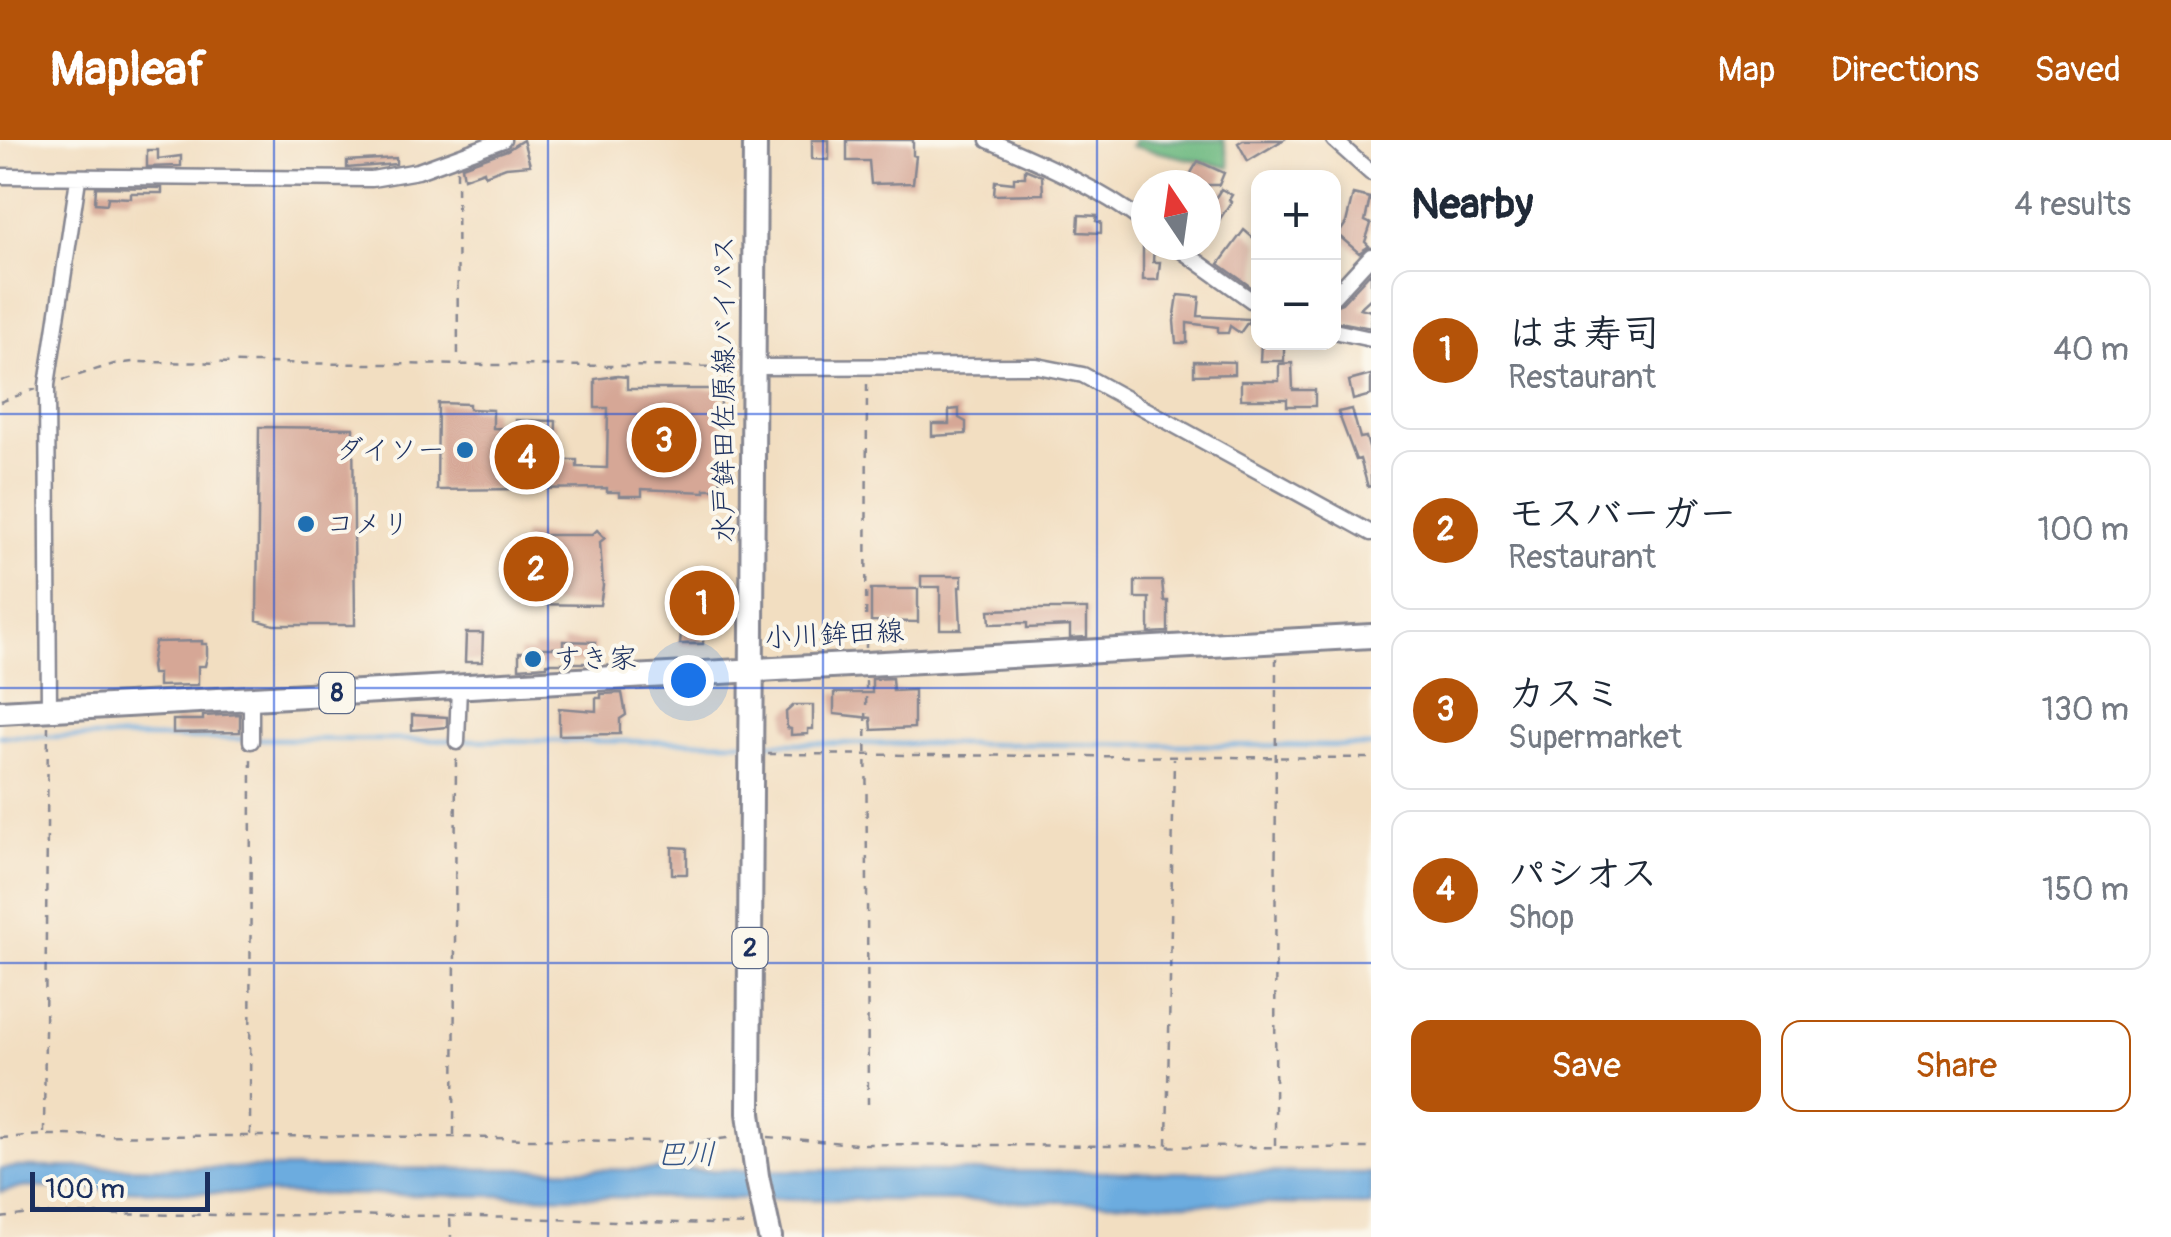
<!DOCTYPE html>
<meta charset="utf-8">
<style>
body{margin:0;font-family:Pangolin,"Klee One",sans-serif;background:#f2f2f3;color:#1f2937}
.controls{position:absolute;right:30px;top:30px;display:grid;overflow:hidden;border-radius:20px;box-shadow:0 5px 15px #0003}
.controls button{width:90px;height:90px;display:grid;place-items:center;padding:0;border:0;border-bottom:2px solid #e0e1e3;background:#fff;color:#1f2937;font:50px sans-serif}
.compass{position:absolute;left:1131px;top:30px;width:90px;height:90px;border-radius:50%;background:#fff;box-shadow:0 5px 15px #0003;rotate:347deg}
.scale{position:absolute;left:30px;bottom:25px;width:180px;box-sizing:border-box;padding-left:10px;border:5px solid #1b2f5e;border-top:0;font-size:28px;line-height:35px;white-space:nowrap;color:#1b2f5e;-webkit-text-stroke:8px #fbf7ec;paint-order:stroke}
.you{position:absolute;left:688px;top:540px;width:35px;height:35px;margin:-25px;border:8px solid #fff;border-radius:50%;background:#1a73e8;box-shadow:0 0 0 15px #1a73e833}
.badge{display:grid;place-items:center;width:65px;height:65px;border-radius:50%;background:#b45309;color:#fff;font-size:32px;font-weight:700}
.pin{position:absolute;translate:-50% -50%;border:5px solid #fff;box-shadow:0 2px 10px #0006}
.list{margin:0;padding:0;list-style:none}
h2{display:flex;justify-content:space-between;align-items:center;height:130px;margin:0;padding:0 40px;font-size:42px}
h2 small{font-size:32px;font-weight:400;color:#747a83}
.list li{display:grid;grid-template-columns:65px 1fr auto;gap:30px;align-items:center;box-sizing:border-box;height:160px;margin:0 20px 20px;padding:0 20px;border:2px solid #e0e1e3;border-radius:20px}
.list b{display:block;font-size:38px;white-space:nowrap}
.list p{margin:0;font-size:32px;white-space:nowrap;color:#747a83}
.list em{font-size:32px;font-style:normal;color:#747a83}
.actions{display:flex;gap:20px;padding:30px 40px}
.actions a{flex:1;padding:22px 0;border:2px solid #b45309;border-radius:20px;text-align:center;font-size:35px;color:#b45309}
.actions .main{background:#b45309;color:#fff}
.map{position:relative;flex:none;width:1371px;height:1097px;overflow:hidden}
header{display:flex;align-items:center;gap:60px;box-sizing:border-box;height:140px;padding:0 50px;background:#b45309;color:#fff}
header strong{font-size:48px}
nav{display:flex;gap:55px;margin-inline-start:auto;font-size:35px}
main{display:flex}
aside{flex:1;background:#fff}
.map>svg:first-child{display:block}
.forest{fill:#70ba82;stroke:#467470;stroke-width:2.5}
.water{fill:#6cacdf;stroke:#446e9e;stroke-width:2.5}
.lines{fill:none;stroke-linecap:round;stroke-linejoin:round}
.stream{stroke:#6cacdf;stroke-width:4}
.building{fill:#d6a796}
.street-casing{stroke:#868690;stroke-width:19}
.primary-casing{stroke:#868690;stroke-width:28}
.path{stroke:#868690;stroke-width:2.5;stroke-dasharray:8 8;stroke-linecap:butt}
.street{stroke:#fff;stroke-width:14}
.primary{stroke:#fff;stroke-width:22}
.grid{fill:none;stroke:#1d4ed8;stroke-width:2.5;stroke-opacity:0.55}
.poi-dot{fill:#1f6fb2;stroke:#fbf7ec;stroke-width:4}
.labels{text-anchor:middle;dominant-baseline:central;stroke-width:8;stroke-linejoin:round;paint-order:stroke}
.shield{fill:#fbf7ec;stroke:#5e6b89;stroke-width:2.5}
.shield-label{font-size:25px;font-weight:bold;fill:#1b2f5e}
.street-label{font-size:28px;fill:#1b2f5e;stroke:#fbf7ec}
.poi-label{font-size:28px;fill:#1b2f5e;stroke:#fbf7ec;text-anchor:start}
.water-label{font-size:30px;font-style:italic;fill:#335485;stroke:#fbf7ec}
</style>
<header>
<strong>Mapleaf</strong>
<nav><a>Map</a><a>Directions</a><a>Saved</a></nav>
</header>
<main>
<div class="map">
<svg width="1371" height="1097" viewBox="0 0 1371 1097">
<rect width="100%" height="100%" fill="#fbf7ec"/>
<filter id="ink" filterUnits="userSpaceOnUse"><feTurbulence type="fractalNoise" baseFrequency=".01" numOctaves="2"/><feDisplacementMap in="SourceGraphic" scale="20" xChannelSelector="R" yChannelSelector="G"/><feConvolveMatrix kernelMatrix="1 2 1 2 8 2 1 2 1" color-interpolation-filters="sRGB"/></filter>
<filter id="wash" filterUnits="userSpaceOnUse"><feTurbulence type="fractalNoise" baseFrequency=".0048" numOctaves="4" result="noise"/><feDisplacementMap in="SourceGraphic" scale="40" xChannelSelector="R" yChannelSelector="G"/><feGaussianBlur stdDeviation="2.25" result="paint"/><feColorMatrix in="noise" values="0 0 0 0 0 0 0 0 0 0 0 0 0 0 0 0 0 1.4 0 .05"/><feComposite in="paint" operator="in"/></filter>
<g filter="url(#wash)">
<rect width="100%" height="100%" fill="#f2dec1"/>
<path class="forest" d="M1135 0H1224L1230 28 1131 6Z"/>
<path class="water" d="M18 1027 1371 1033V1065L215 1053 26 1047 0 1052V1029Z"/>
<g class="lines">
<path class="stream" d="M0 596 245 599
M255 599 745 602
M760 603 1371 606"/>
</g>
<g id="blocks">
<path class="building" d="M523 0 530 25 506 27 485 35 484 31 464 38 462 26 507 10Z
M812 0H829V20L812 19Z
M847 0H913V15L916 16 913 43 871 44 869 21H847Z
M1243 0H1283L1248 21 1238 3Z
M147 10H158V19L181 16V26L147 27Z
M396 18V24L347 28V21Z
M1198 21 1224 33 1219 45H1184Z
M1025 29 1042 36 1043 54 994 55 995 41 1014 43V37H1025Z
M96 47 162 48V53H131V58L108 57 107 64 95 63Z
M1221 49 1232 55 1229 60 1231 62 1206 100V73Z
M1353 54 1370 58 1365 81 1371 84 1365 102 1369 106 1359 113 1338 95 1346 83Z
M1079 75 1097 76 1096 81 1101 82V93L1078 92Z
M1244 90 1258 102V152L1219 124Z
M1143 105H1154L1153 122H1160L1158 140H1143Z
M1371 132V158L1360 168 1371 171V188L1334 181V166L1342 163Z
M1178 155 1200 157 1198 176 1250 179 1240 193 1230 186 1228 193H1218V187L1187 183V203H1176L1174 181Z
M1261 202H1284V221H1260Z
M1194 221 1234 222V234L1194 235Z
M1292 223 1293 250H1315V266H1287V259H1241V241H1279V224Z
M1371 235V255L1353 260 1349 241Z
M617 236 627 237V249H721L720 349H705V352L642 349V356H619V352H607V348L437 350 438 263 469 264V269L493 270V288L516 289V280L556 281 555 320H577V327L607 328 608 268H595V239Z
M959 269V278L966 282V294L932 296V284H949V270Z
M1352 269 1360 298 1366 297 1371 315V346L1368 347 1360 319 1356 320 1338 272Z
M259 287 353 288 355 485H274L257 480Z
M597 390 605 398 600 402 603 446 600 465 522 464 523 395H592Z
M921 436H962V447H959L961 489H940V447H921Z
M1135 441H1162L1164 461H1168V492L1149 493V458H1135Z
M685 447 723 448 722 483 704 485 703 504H680L681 493H684V468H681Z
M871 449H918V482L871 481Z
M1020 469H1087V497L1070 498V486L1027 488V483L990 484 989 470Z
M466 493H483L482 522H465Z
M202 501V504H207V517L205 526H198V545L158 546V534H152L151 526 155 502Z
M563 501 595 502V523H547V526L519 528V512H533V508H563Z
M892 538 893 551 914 550V588L872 590 871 578 834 574V553H872V539Z
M622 553 626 575 620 579V594L559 595V568L596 571V558H601V554Z
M794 565H813V589H808V594L791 595V589L787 588 786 572Z
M240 574V592L173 593V580H203V576Z
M412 575 447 577V587L412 590Z
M672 707 687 708V734H672Z"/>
</g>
</g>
<g filter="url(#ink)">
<use href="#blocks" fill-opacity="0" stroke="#868690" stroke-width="2.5"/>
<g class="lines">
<g class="street-casing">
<path id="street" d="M988 0C1042 23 1099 48 1146 84
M1334 0 1371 33
M0 36 372 39 418 31 503 0
M1174 105 1258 165
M1334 156 1371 116
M1334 191 1371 199
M754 227 1037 226 1083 235 1371 393
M49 570 47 245 78 39
M251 601V559
M457 602 459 546"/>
</g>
<g class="primary-casing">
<path id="primary" d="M755 0 749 973 757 1036 770 1097
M0 572 1371 496"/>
</g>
<path class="path" d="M457 30 458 222
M63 240 114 224 133 222 737 227
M0 262 36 249
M866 508 867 241
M866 541 868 964
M768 614 1371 618
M44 993 48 586
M250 995 251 613
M454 995 456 613
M768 997 857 1004 1371 1008
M0 998 44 995 454 997 688 1003 735 997
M1167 1005 1174 619
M1275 1005 1276 518
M0 1078 30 1074 450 1076 748 1085
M450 1079 451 1097"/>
<use href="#street" class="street"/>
<use href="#primary" class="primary"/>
</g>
</g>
<path class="grid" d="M274 0V1097M548 0V1097M823 0V1097M1097 0V1097M0 274H1371M0 548H1371M0 823H1371"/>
<g class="poi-dot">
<circle cx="465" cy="310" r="10"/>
<circle cx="306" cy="384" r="10"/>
<circle cx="533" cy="519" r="10"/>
</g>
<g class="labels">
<g class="shield">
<rect x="319.5" y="533" width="35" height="40" rx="8"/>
<rect x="732.5" y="788" width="35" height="40" rx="8"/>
</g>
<g class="shield-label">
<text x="337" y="553">8</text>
<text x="750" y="808">2</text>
</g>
<g class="street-label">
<text transform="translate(724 249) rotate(-90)">水戸鉾田佐原線バイパス</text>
<text transform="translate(834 495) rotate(-3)">小川鉾田線</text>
</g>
<g class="poi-label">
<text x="445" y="310" text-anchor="end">ダイソー</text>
<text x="326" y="384">コメリ</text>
<text x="553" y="519">すき家</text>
</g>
<g class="water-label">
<text x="686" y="1014">巴川</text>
</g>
</g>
</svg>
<div class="controls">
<button>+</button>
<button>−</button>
</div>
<svg class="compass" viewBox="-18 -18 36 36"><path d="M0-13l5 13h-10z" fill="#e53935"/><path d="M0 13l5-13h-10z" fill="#747a83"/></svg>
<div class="scale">100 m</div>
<div class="you"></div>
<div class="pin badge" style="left:702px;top:463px">1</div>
<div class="pin badge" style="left:536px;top:429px">2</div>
<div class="pin badge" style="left:664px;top:300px">3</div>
<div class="pin badge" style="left:527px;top:317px">4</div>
</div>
<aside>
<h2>Nearby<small>4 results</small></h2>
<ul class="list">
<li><span class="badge">1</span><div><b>はま寿司</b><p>Restaurant</p></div><em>40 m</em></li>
<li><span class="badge">2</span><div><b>モスバーガー</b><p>Restaurant</p></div><em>100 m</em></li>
<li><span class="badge">3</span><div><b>カスミ</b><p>Supermarket</p></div><em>130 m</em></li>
<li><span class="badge">4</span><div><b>パシオス</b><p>Shop</p></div><em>150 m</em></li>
</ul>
<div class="actions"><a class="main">Save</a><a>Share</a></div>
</aside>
</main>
